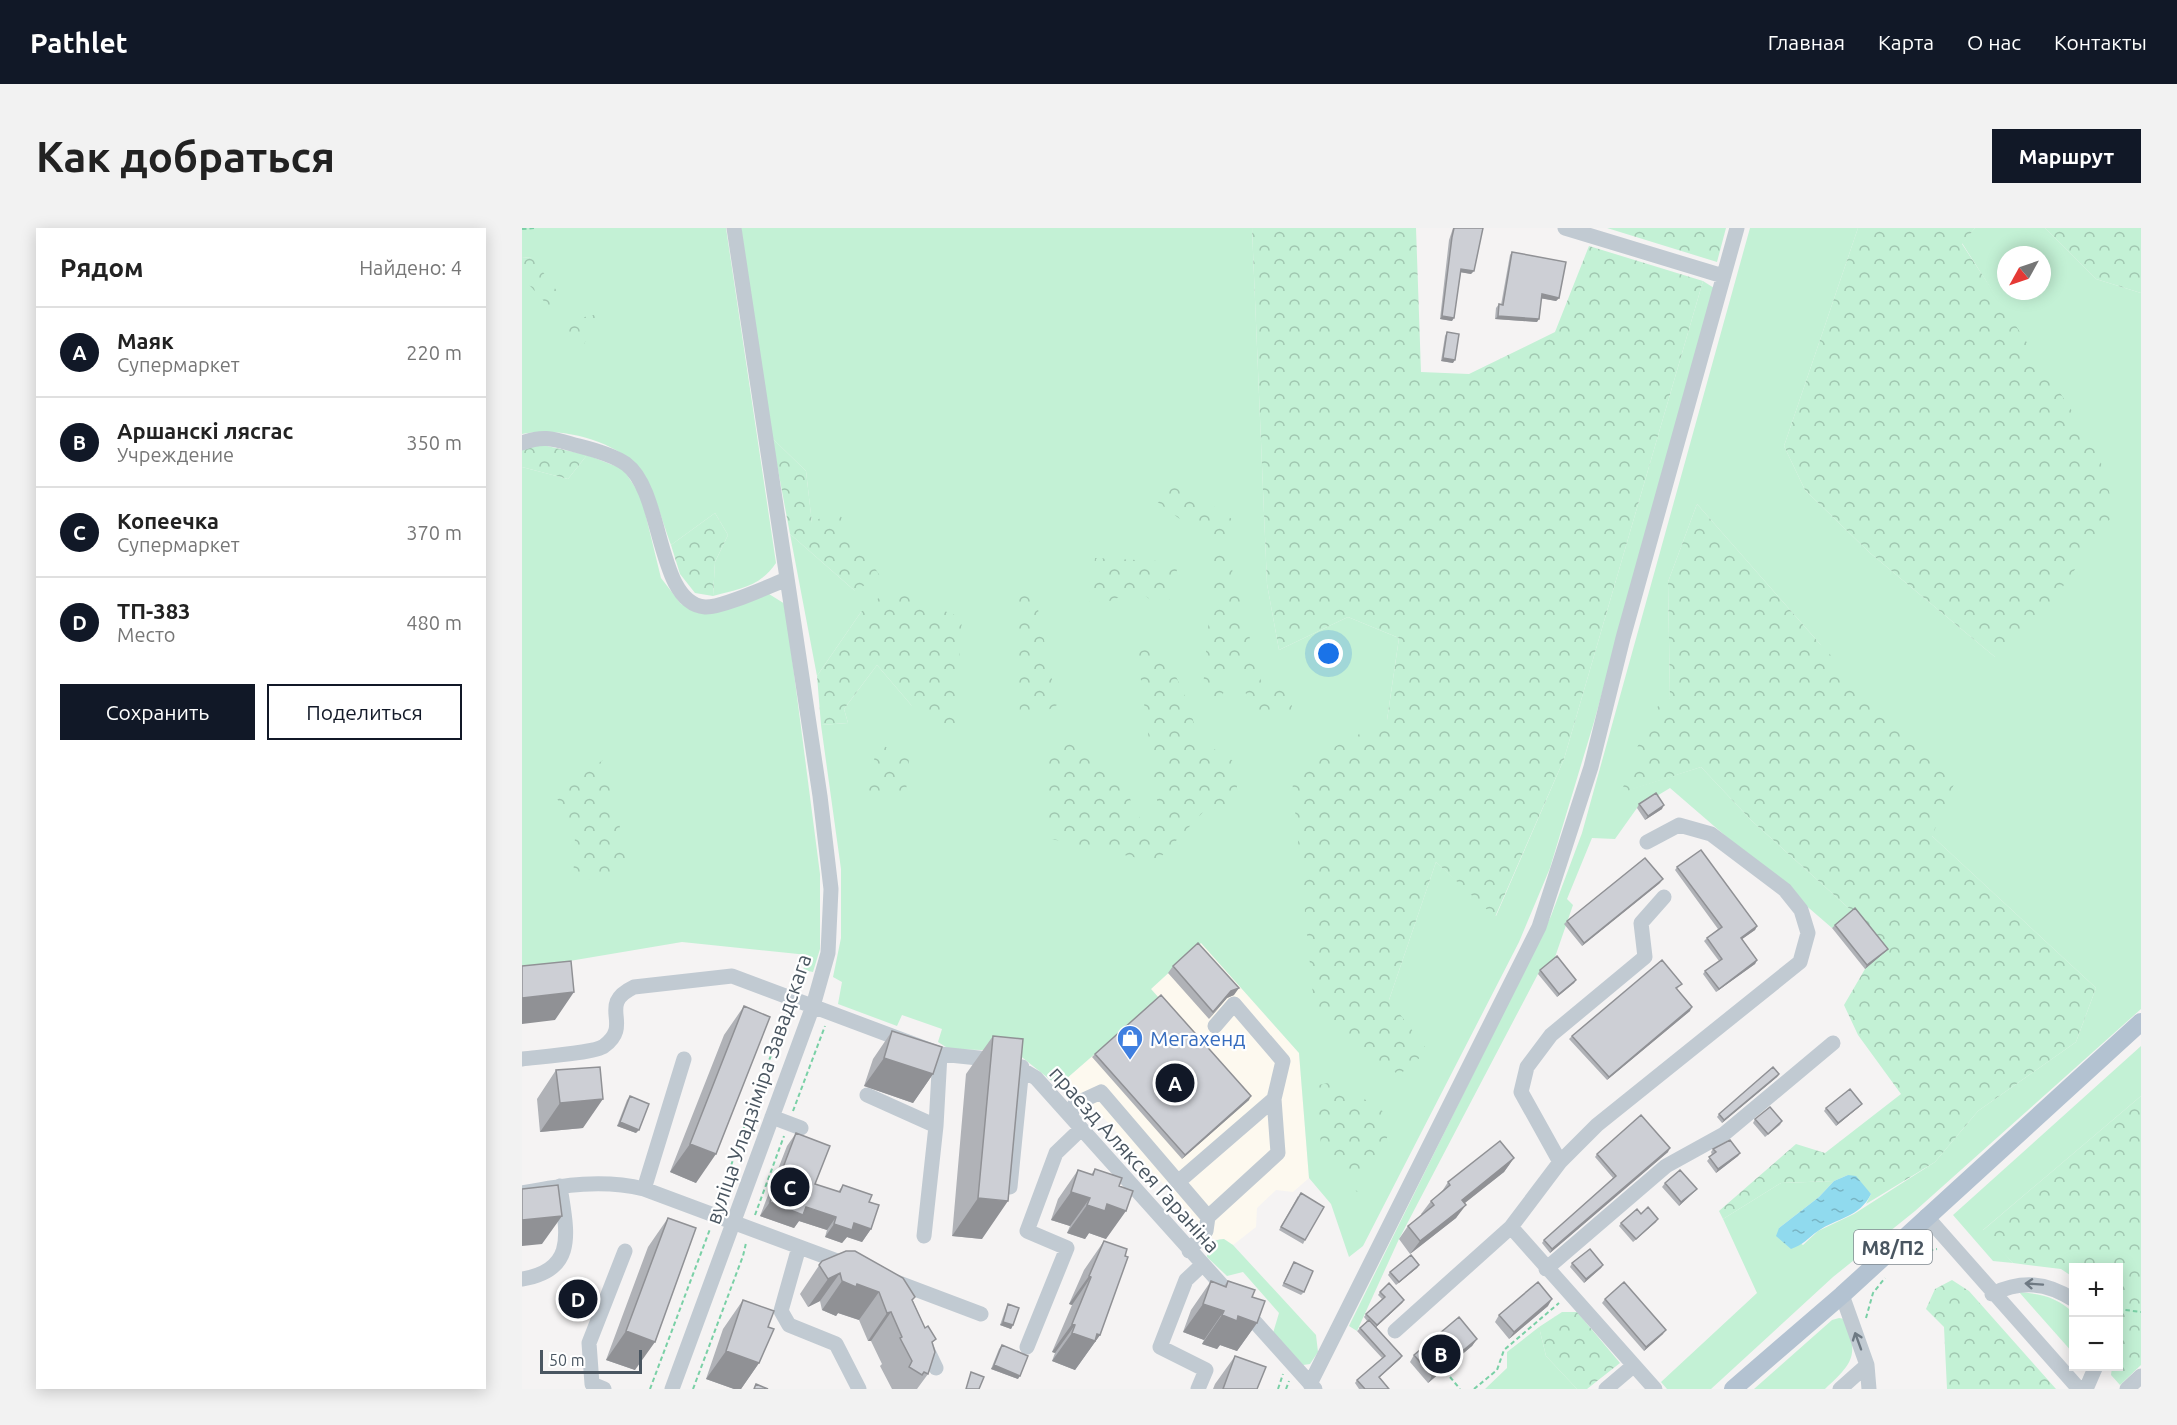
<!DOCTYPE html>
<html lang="ru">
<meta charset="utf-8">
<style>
body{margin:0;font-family:Ubuntu,sans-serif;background:#f2f2f2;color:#222}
.controls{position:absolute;right:18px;bottom:18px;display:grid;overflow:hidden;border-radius:0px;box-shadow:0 3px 15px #0003}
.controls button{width:54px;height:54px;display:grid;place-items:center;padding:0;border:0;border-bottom:2px solid #e0e0e0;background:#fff;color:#222;font:30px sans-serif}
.compass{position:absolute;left:1475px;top:18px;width:54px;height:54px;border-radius:50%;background:#fff;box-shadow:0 3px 15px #0003;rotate:230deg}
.scale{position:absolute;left:18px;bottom:15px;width:102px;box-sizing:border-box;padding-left:6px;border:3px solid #4a5661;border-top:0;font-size:16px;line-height:21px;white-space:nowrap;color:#4a5661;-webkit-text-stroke:4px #fff;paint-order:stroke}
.you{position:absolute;left:807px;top:426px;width:21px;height:21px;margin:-15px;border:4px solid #fff;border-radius:50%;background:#1a73e8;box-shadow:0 0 0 9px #1a73e833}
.badge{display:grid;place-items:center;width:39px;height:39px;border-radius:50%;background:#111827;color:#fff;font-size:20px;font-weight:700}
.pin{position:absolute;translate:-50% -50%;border:3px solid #fff;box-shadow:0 2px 6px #0006}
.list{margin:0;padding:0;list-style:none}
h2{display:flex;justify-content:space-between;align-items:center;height:78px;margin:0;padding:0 24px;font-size:26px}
h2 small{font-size:20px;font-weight:400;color:#767676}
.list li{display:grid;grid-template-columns:39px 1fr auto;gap:18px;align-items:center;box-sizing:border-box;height:90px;padding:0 24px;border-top:2px solid #e0e0e0}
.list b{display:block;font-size:22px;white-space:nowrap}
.list p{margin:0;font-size:20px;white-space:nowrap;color:#767676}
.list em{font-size:20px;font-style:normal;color:#767676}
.actions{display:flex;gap:12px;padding:18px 24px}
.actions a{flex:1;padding:14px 0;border:2px solid #111827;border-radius:0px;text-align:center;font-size:21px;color:#111827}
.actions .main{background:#111827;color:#fff}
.map{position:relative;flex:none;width:1619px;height:1161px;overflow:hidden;border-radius:0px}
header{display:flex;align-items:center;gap:36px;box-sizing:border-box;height:84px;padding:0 30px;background:#111827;color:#fff}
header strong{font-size:28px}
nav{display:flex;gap:33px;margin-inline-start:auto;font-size:21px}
.intro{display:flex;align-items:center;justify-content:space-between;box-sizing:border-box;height:144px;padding:0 36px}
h1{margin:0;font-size:42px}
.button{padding:15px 27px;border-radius:0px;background:#111827;color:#fff;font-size:21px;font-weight:700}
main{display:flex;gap:36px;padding:0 36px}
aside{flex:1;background:#fff;border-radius:0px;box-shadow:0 3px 15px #0003}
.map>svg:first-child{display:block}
.commercial{fill:#fdf9ef}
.grass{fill:#c3f1d5;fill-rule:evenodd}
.forest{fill:url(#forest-crowns)}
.water{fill:url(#water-ripples)}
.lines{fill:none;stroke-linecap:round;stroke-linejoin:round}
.path{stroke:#7ad0a6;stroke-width:2;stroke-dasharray:4.5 3;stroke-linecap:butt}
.minor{stroke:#c1cad2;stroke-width:15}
.major{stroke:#b3c2d1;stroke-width:18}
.wall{fill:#b0b2b7}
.shaded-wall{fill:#909195}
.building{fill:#cdcfd5;stroke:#909195;stroke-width:1.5}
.oneway{stroke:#6e7983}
.labels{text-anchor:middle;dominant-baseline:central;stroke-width:4.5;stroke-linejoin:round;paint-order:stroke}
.shield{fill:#fff;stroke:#808990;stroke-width:1.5}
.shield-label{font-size:20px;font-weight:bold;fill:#4a5661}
.shop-label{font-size:21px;fill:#366cbe;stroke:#fff;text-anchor:start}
.street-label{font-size:21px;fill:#4a5661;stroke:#fff}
</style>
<header>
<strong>Pathlet</strong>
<nav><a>Главная</a><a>Карта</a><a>О нас</a><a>Контакты</a></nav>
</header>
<div class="intro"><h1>Как добраться</h1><a class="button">Маршрут</a></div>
<main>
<aside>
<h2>Рядом<small>Найдено: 4</small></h2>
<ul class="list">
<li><span class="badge">A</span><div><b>Маяк</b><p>Супермаркет</p></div><em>220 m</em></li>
<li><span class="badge">B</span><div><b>Аршанскі лясгас</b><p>Учреждение</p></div><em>350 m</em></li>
<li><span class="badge">C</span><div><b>Копеечка</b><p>Супермаркет</p></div><em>370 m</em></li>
<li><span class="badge">D</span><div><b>ТП-383</b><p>Место</p></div><em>480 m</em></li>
</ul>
<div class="actions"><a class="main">Сохранить</a><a>Поделиться</a></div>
</aside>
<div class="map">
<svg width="1619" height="1161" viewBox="0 0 1619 1161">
<defs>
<pattern id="forest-crowns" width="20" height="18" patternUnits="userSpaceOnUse" patternTransform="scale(1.5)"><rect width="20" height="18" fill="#c3f1d5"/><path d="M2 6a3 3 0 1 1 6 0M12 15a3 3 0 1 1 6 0" fill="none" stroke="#a0c6b0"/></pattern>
<pattern id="water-ripples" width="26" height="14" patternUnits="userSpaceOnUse" patternTransform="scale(1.5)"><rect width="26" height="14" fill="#90daee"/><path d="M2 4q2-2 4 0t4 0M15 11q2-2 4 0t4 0" fill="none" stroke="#78b4c4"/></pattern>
</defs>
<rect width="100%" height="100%" fill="#f5f3f3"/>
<path class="commercial" d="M679 715 777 825 787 950 771 964 754 962 735 980 734 999 711 1017 702 1011 692 1012 570 877 563 875 556 878 536 858 637 770 629 761Z"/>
<path class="grass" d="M0 0H204L254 335C238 359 217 361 191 368L193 334 206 307 193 285 149 317C142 299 130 255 119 243 93 211 39 199 0 206V49L10 29 0 30Z
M219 0H730L745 356 757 422 826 389 877 410 865 492 867 772 914 634 974 688 1042 531 1181 53 1192 60 1072 494 1028 640 997 714 841 1018 827 1029 809 976 787 950 777 825 679 715 629 761 637 770 536 858 492 823 427 821 416 814 420 801 380 787 375 798 316 776 320 754 311 749 319 710V641L299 497 326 495 322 481 355 437 390 478 339 384 295 448 268 306 333 363 290 296 284 243 250 210Z
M1228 0H1336L1262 218 1283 262 1348 325 1473 429 1499 108 1440 15 1453 0H1523L1574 51 1619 65V781L1393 983 1311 1049 1189 1161H1145L1139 1154 1235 1065 1201 991 1259 955 1312 953 1297 969 1257 1000 1281 1017 1296 1003 1332 986 1413 934 1456 883 1554 814 1574 760 1410 608 1298 416 1175 276 1146 354 1148 470 1100 564 1179 539 1230 593 1331 684 1310 700 1148 560 1115 580 1093 611 1070 610 1045 671 1051 677 1032 732 1016 746 877 1011 835 1103 827 1098 1029 688 1060 605ZM1484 27H1520V63H1484Z
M65 227 101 241 119 268 139 350 159 376 181 385 247 366 263 376 298 646V721L291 744 281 742 286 727 160 714 0 741V239L46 251Z
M1619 818V868L1461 1002 1491 1035 1471 1033 1431 987Z
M702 1011 711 1017 794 1107 796 1124 788 1136 781 1137 751 1105 757 1085 721 1044 705 1048 685 1029C686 1016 689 1012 702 1011Z
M1497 1064C1518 1066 1536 1069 1551 1085V1125Z
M1317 1090 1323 1091C1337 1128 1331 1135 1303 1161H1232L1310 1092Z
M1017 1099 1024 1128 1055 1161H963L985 1140V1124Z"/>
<path class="forest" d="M730 0H894L899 144 947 146 1033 104 1067 18 1181 53 1042 531 973 689 914 634 867 772 906 823 877 847 793 788 769 541 865 492 877 410 826 389 757 422 745 356Z
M1085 0H1204L1195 34Z
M1336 0H1453L1440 16 1575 221 1593 284 1535 367 1473 429 1348 325 1283 262 1262 218Z
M1523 0H1619V65L1574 51Z
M10 29 40 70 29 81 0 49V30Z
M76 86 58 125 41 94Z
M250 210 284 243 290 295 314 281 358 348 333 363 268 306Z
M16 216 65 227 46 251 0 239V222Z
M648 248 714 294 705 322 739 453 771 463 769 489 728 484 716 431 700 468 680 472 693 318 633 272Z
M1175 276 1298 416 1432 556 1410 608 1574 760 1554 814 1456 883 1413 934 1344 976 1349 966 1326 947 1312 953 1259 955 1201 991 1197 983 1274 916 1303 925 1379 866 1336 807 1322 777 1343 741 1331 684 1230 593 1179 539 1099 565 1128 484 1148 470 1146 354Z
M193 285 206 307 193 334 191 368 173 365 158 346 149 317Z
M573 330 657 334 644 384 616 362 567 381Z
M510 351 535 477 498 498 495 355Z
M368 361 440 390 432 509 390 478 355 437 322 481 326 495 299 497 295 448 339 384Z
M641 420 667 477 676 511 716 536 714 577 683 582 634 634 525 610 523 510H555L602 559 625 604 638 594 615 423Z
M356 515 387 531 383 575 345 562Z
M81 532 108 639 51 656 53 608 33 566Z
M815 853 865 886 872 897 835 964 799 916 792 858Z
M1619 868V1137L1598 1157 1589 1147 1590 1139 1596 1138V1040H1552L1551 1049 1539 1041 1491 1035 1460 1003Z
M1430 1052 1447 1063 1534 1161H1425L1422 1099 1404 1081 1413 1061Z
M1040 1084H1055L1098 1135 1065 1161H1055L1024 1128 1017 1099Z"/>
<path class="water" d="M1326 947 1334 948 1349 966C1338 989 1315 990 1296 1003 1286 1010 1281 1017 1269 1021L1254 1008 1257 1000 1297 969 1312 953Z"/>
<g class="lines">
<path class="path" d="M0 1 13 0
M271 883 303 798
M197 973 230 876 266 784
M233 987 262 908
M1392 1025 1415 1021
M1596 1081 1619 1084
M1344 1090 1351 1065 1363 1050
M928 1149 938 1161
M128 1161 188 1001
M171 1161 221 1028 224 1015
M756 1161 761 1146
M764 1161 767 1153
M952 1161 975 1142 982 1122 1037 1075"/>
<path class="minor" d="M1043 0 1201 48
M0 215C24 206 34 212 57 218 73 222 91 227 104 236 142 264 134 375 183 379 200 380 247 358 265 351
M1125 614 1157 597 1189 606 1263 662 1279 682 1286 705 1278 734 1075 897 1038 934 989 999 1133 1161
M0 831C15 829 73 825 82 818 112 796 74 777 112 759L210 748 418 826 485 833 514 850 793 1161
M345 867 414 898
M548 888 553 876 579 864 686 989
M250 889 279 900
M1038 934 999 864 1005 839 1029 807 1123 729 1119 695 1142 669
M656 954 752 871
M488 959 500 839
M122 961 162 831
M0 965C41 957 81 951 122 961L326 1037
M1404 988 1557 1161
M402 1008 414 898 418 826
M277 1019 259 1083 267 1097 314 1116 337 1161
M667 1023 684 1003 686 989 756 925 752 871 761 833 712 776 693 798
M1024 1041 1144 938 1202 906 1311 815
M0 1051C57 1042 44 1001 38 958
M369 1052 459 1086
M1470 1066C1500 1052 1524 1054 1552 1072
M1320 1067 1345 1137 1347 1161
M873 1103 989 999
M402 1115 414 1140
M505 1119 545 1020 505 1003 534 925 559 901
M788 1156 1017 699 1069 539 1101 410 1215 0
M82 1161 70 1156 67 1115 103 1023
M150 1161 291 778 306 725 309 661 298 568 212 0
M676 1161 684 1142 638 1119 664 1052 680 1037
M1084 1161 1111 1138
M1318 1161 1345 1137
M1564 1161 1574 1138
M1605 1161 1619 1148"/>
<path class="major" d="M1211 1161 1320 1067 1619 794"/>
</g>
<path class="wall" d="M931 0H961L949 46 939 44 930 93 918 91 927 12Z
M990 24 1037 70 1034 73 1019 70 1015 94 973 91 974 80 977 76 979 77 988 27Z
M925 104 931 135 919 133 923 108Z
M1117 576 1140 581 1123 592 1115 580Z
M1155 639 1235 698 1233 702 1220 711 1235 732 1233 736 1194 764 1181 746 1183 743 1197 733 1182 713 1185 710 1196 701 1153 642Z
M1138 655 1060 718 1042 696 1045 693Z
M1313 697 1366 721 1363 724 1343 741 1310 700Z
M651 738 712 767 705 770 687 791 646 745Z
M1018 742 1054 752 1052 755 1035 769 1016 746Z
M1157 759 1155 761 1168 783 1085 852 1047 811 1050 808Z
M222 778 174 955 148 944 202 807Z
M370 803 411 846 391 875 342 858 351 831Z
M471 808 460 1011 430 1008 444 846Z
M573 826 727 872 660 931 570 829Z
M34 842 61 900 18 904 15 871Z
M1257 846 1255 849 1200 895 1195 889 1197 886Z
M108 868 114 905 95 898 105 872Z
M1340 876 1337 879 1314 898 1302 883 1304 880Z
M1233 891 1260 893 1258 897 1243 909 1231 895Z
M274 905 293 956 316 964 321 957 347 974 349 1001 340 1014 325 1009 320 1015 303 1009 305 1002 277 993 272 1000 238 988 265 918Z
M1191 921 1218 925 1216 928 1194 945 1185 933 1190 927 1189 924Z
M1146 924 1028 1025 1020 1015 1022 1012 1091 950 1073 929 1075 926Z
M992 930 982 944 943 975 934 990 888 1026 877 1011 886 998 900 987 899 986 909 973 919 965 926 954Z
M573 941 597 958 584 1011 567 1005 563 1011 545 1005 548 998 529 992 536 971 556 942 569 947Z
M1143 955 1175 961 1172 964 1157 978 1140 959Z
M776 968 783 1012 781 1016 757 1002Z
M1119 986 1134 994 1111 1014 1097 998 1099 995Z
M146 990 113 1142 84 1132 126 1019Z
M582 1013 578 1107 553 1142 530 1133 533 1125 530 1124 550 1077 547 1076 562 1042Z
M300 1033 391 1073 403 1100 414 1111 410 1115 406 1146 395 1161H370L358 1138 360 1136 349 1113H346L337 1092 316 1085 314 1088 300 1082 298 1073 286 1079 278 1066Z
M772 1034 782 1064 779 1067 760 1058Z
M1050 1035 1081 1037 1079 1040 1062 1055 1048 1039Z
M897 1037 895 1040 874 1057 866 1047 868 1044Z
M689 1053 702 1058 706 1053 730 1069 735 1095 715 1123 698 1117 695 1121 680 1116 682 1112 661 1104 669 1082Z
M52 1055 61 1083 44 1077 50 1059Z
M858 1064 882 1072 880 1075 854 1099 880 1128 878 1131 857 1150 867 1161H837L833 1155 835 1152 860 1130 835 1103 845 1093 842 1089 844 1086 860 1071 856 1067Z
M1083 1071 1141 1106 1122 1123 1080 1075Z
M221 1072 246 1099 237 1135 219 1161H212L184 1151 201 1101Z
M486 1076 491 1097 489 1101 478 1097 484 1080Z
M1026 1078 987 1111 973 1094 977 1087Z
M955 1111 950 1118 906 1155 888 1134 892 1127Z
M480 1117 496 1151 469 1141 477 1121Z
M713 1128 735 1161H691L693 1156Z"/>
<path class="shaded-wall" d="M939 41 952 43 949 46 937 44Z
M1020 66 1037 70 1034 73 1017 70Z
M920 88 932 90 930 93 918 91Z
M976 88 1017 91 1015 94 973 91Z
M921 130 933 132 931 135 919 133Z
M1142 577 1140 581 1123 592 1126 588Z
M1141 651 1138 655 1060 718 1062 715Z
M1235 698 1233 702 1216 714 1219 710Z
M1366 721 1363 724 1343 741 1345 737Z
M1235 732 1233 736 1194 764 1197 761Z
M1054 752 1052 755 1035 769 1037 766Z
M717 760 712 767 705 770 687 791 709 763Z
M52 764 33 792 0 796V770Z
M1170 779 1168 783 1085 852 1087 849Z
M362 830 411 846 391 875 342 858Z
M1257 846 1255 849 1200 895 1202 892Z
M729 868 727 872 660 931 663 927Z
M81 871 61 900 18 904 38 875Z
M1340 876 1337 879 1314 898 1316 895Z
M98 894 117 902 114 905 95 898Z
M168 916 194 926 174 955 148 944Z
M1148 920 1146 924 1028 1025 1030 1021Z
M1218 925 1216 928 1194 945 1196 941Z
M992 930 982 944 930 985 940 972Z
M1175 961 1172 964 1157 978 1159 974Z
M549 964 568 970 548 998 529 992Z
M456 970 486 973 460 1011 430 1008Z
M248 974 284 979 314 989 305 1002 277 993 272 1000 238 988Z
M585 976 604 983 584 1011 567 1005 563 1011 545 1005 565 977Z
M944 977 934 990 888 1026 898 1013Z
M40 988 20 1016 0 1018V992Z
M1136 991 1134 994 1111 1014 1114 1011Z
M332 995 349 1001 340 1014 325 1009 320 1015 303 1009 312 996Z
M897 1037 895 1040 874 1057 877 1054Z
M1081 1037 1079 1040 1062 1055 1064 1051Z
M318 1045 298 1073 286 1079 306 1051Z
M567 1048 569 1049 550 1077 547 1076Z
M320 1053 335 1056 357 1064 337 1092 316 1085 314 1088 300 1082Z
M1030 1071 1026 1078 987 1111 992 1104Z
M882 1072 880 1075 852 1101 855 1097Z
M46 1074 64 1080 61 1083 44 1077Z
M681 1076 702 1083 682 1112 661 1104Z
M369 1084 349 1113H346L365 1085Z
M700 1087 716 1088 735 1095 715 1123 698 1117 695 1121 680 1116Z
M481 1094 491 1097 489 1101 478 1097Z
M550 1096 553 1097 533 1125 530 1124Z
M1144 1102 1141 1106 1122 1123 1124 1119Z
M104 1103 133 1114 113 1142 84 1132Z
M550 1105 575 1106 578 1107 553 1142 530 1133Z
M955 1111 950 1118 906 1155 910 1148Z
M204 1123 237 1135 219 1161H212L184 1151Z
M880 1128 878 1131 854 1152 857 1149Z
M472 1137 498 1148 496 1151 469 1141Z"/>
<path class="building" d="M932 0H961L952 43 939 41 932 90 920 88 930 9Z
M990 24 1044 34 1037 70 1020 66 1017 91 976 88 977 76 981 77Z
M925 104 937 106 933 132 921 130Z
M1134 565 1142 577 1126 588 1117 576Z
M1179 622 1235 698 1219 710 1235 732 1197 761 1183 743 1200 731 1185 710 1200 699 1155 639Z
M1123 630 1141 651 1062 715 1045 693Z
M1333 680 1366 721 1345 737 1313 697Z
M676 715 717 760 709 763 691 784 651 738Z
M1035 728 1054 752 1037 766 1018 742Z
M1140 732 1160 756 1154 760 1170 779 1087 849 1050 808Z
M49 733 52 764 0 770V738Z
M639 767 729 868 663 927 573 826Z
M222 778 248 789 194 926 168 916Z
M370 803 420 819 411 846 362 830Z
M471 808 501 811 486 973 456 970Z
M78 839 81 871 38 875 34 842Z
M1251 839 1257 846 1202 892 1197 886Z
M1328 861 1340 876 1316 895 1304 880Z
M108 868 127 876 117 902 98 894Z
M1248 879 1260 893 1246 906 1233 891Z
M1119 887 1148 920 1030 1021 1022 1012 1094 948 1075 926Z
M274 905 308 918 293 956 318 964 321 957 350 967 347 974 357 977 349 1001 332 995 330 1002 312 996 314 989 284 979 281 987 248 974Z
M1208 912 1218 925 1196 941 1187 929 1194 924 1191 921Z
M978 913 992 930 940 972 944 977 898 1013 886 998 912 977 909 973 928 957 926 954Z
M573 941 600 950 597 958 611 963 604 983 585 976 583 983 565 977 568 970 549 964 556 942 571 947Z
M1158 942 1175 961 1159 974 1143 955Z
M36 957 40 988 0 992V961Z
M779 965 802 979 783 1012 759 999Z
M1126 979 1136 991 1114 1011 1099 995 1115 981 1119 986Z
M146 990 174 1000 133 1114 104 1103Z
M582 1013 605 1021 603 1028 606 1029 578 1107 575 1106 573 1113 550 1105 553 1097 550 1096 569 1049 567 1048Z
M1068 1021 1081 1037 1064 1051 1050 1035Z
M324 1023H333L381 1050 393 1069 390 1072 403 1100 406 1098 414 1111 410 1114 413 1124 406 1146 402 1144 400 1147 387 1139 390 1133 378 1110 380 1109 369 1084 365 1085 357 1064 335 1056 334 1059 320 1053 318 1045 306 1051 297 1037 300 1033Z
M889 1027 897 1037 877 1054 868 1044Z
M772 1034 791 1043 782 1064 762 1055Z
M689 1053 704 1059 706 1053 733 1062 730 1069 743 1073 735 1095 716 1088 715 1093 700 1087 702 1083 681 1076Z
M1016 1054 1030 1071 992 1104 977 1087Z
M1102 1054 1144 1102 1124 1119 1083 1071Z
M52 1055 70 1061 64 1080 46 1074Z
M867 1055 882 1072 855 1097 844 1086 863 1069 858 1064Z
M221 1072 252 1083 246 1099 252 1101 237 1135 204 1123Z
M486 1076 497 1080 491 1097 481 1094Z
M937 1089 955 1111 910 1148 892 1127Z
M847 1092 880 1128 857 1149 867 1161H843L835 1152 863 1128 838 1100Z
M480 1117 506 1128 498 1148 472 1137Z
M713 1128 744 1139 735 1161H701Z
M449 1144 462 1149 457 1161H444Z
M234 1156 246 1161H232Z"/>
<defs><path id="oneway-shaft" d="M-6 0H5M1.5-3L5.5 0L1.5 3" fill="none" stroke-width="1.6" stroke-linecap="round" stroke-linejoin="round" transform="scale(1.5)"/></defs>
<g class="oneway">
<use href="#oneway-shaft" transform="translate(1512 1056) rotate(-176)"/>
<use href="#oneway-shaft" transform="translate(1336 1113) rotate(-110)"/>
</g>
<defs>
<g id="shop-pin" transform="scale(1.35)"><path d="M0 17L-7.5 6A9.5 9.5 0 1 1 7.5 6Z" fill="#3f7fe0" stroke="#fff"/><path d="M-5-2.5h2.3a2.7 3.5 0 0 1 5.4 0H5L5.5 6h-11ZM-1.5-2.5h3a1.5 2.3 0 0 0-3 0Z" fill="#fff"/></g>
</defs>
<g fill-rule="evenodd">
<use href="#shop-pin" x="608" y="810"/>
</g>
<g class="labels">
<rect class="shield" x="1332" y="1002" width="78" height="34" rx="4.5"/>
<g class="shield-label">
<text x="1371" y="1019">М8/П2</text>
</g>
<g class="shop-label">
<text x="628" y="810">Мегахенд</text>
</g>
<g class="street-label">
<text transform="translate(236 861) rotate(-71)">вуліца Уладзіміра Завадскага</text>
<text transform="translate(613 931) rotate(48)">праезд Аляксея Гараніна</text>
</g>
</g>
</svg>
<div class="controls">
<button>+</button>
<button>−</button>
</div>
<svg class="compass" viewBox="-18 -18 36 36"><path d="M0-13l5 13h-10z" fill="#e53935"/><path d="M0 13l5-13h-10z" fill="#767676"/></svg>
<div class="scale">50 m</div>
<div class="you"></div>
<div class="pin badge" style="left:653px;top:855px">A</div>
<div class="pin badge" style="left:919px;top:1126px">B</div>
<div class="pin badge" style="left:268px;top:959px">C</div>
<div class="pin badge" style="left:56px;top:1071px">D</div>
</div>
</main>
